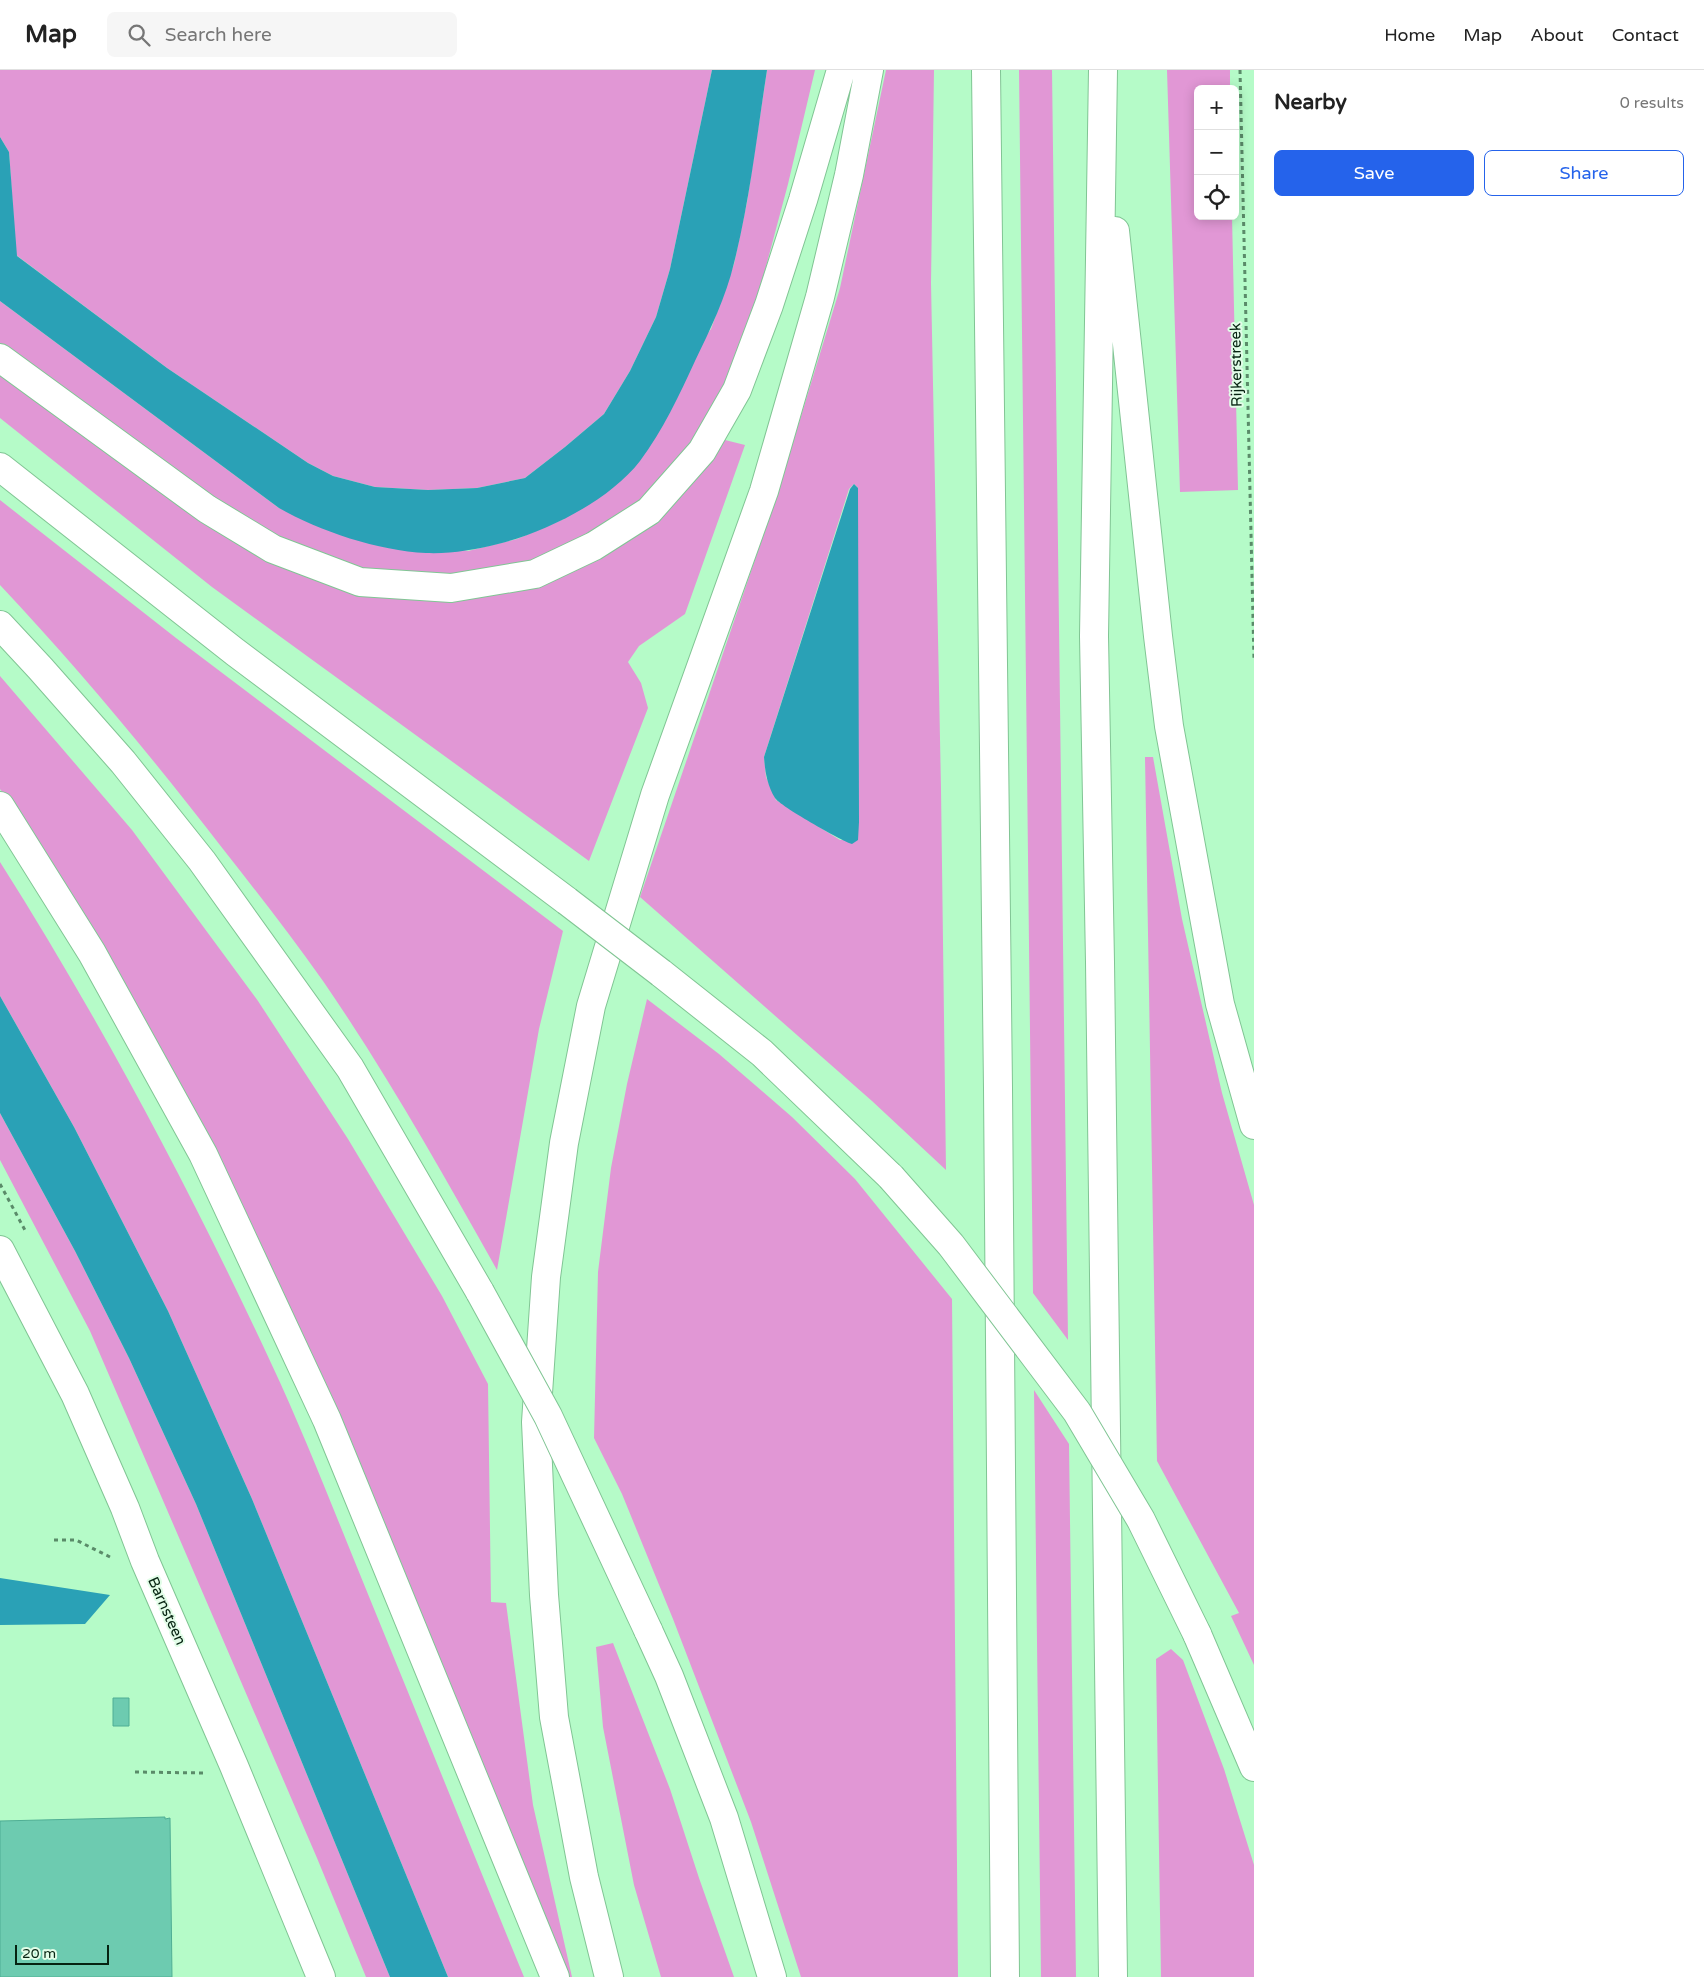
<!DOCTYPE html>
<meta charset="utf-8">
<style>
body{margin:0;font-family:"Varela Round",sans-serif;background:#f6f6f6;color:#222}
.controls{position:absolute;right:15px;top:15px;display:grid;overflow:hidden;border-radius:8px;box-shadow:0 2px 12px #0003}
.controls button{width:45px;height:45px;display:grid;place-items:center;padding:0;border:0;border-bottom:1px solid #e0e0e0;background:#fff;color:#222;font:25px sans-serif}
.scale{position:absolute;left:15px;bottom:12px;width:94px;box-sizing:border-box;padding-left:5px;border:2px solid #062311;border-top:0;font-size:14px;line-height:18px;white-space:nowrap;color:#062311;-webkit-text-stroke:4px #e2fde8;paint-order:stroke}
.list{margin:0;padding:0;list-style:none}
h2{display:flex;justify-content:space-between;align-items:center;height:65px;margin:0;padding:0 20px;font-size:21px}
h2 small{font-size:16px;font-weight:400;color:#767676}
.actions{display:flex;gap:10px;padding:15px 20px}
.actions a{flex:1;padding:11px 0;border:1px solid #2563eb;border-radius:8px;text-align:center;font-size:18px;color:#2563eb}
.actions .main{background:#2563eb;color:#fff}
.icon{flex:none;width:28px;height:28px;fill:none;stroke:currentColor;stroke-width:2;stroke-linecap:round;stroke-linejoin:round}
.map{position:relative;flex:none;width:1254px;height:1907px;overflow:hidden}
header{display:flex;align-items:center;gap:30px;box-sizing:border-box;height:70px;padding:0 25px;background:#fff;border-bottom:1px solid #e0e0e0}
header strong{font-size:24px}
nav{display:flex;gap:28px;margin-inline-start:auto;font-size:18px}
.search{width:350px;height:45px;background:#f6f6f6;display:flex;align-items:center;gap:12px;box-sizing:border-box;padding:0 18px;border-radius:8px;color:#767676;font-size:19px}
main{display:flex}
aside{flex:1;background:#fff}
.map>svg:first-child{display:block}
.green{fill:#e197d5;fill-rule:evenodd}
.water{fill:#2aa1b6}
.building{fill:#6dcbb0;stroke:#4fae94}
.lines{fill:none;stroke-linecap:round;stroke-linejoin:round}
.street-casing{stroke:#81c594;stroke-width:30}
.highway-casing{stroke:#81c594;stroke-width:30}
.path{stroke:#5a8b69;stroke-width:3;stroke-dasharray:4 4;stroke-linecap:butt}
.street{stroke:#fff;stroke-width:28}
.highway{stroke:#fff;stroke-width:28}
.highway-bridge-casing{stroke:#81c594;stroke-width:30;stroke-linecap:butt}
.highway-bridge{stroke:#fff;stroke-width:28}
.labels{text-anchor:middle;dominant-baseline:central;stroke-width:4;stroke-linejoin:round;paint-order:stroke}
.street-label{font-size:15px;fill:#062311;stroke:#e2fde8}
</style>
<header>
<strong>Map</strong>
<div class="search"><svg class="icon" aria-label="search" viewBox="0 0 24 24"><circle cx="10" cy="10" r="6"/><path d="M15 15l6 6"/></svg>Search here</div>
<nav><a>Home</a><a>Map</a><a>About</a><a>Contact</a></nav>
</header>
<main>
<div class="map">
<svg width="1254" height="1907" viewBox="0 0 1254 1907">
<rect width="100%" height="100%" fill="#b5fbc8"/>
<path class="green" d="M0 0H712L670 199 656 247 630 301 604 344 565 377 525 408 477 418 428 420 375 417 333 406 308 393 167 298 16 185 9 82 0 67Z
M767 0H815L788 114 756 234 728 316 693 377 640 432 590 467 528 494 450 510 361 501 278 470 213 432 0 273V231L279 438 468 481 517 469 564 449 711 259 734 194 747 132Z
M886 0H934L931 213 941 719 946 1100 872 1031 640 827 777 425 840 218ZM854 414 858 418V770H840L776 730 766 707 764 687 849 419Z
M1019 0H1052L1068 1270 1033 1223Z
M1167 0H1230V19H1198V146H1232L1238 420 1180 422Z
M0 298 274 491 537 513 721 369 745 375 685 544 639 576 628 592 641 613 648 638 589 791 212 517 0 348Z
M0 430 176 568 563 861 539 959 497 1200C442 1102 387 1004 323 911 291 866 257 822 223 779 152 687 79 599 0 515Z
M0 606 132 760 258 931 348 1069 442 1226 488 1314 491 1532 506 1533 533 1735 572 1907H564L410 1520 22 751 0 719Z
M1145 687H1153L1182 849 1222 1023 1254 1135V1595L1231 1546 1239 1543 1157 1391Z
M0 792C102 953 191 1121 271 1293 308 1372 339 1454 372 1534 423 1658 473 1783 524 1907H448L252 1429 168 1241 74 1057 0 926Z
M647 929 719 984 792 1047 855 1109 952 1229 958 1907H801L751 1752 673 1549 622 1424 594 1368 598 1202 611 1098 627 1014Z
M0 1043 75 1181 129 1288 196 1434 390 1907H366L317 1788 90 1261 0 1090Z
M1034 1320 1069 1374 1076 1907H1041Z
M613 1573 670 1719 699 1808 734 1907H661L634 1815 603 1657 596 1577Z
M1171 1579 1183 1590 1224 1699 1254 1795V1907H1161L1156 1589Z"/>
<path class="water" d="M712 0H767C757 64 750 130 734 193 726 227 710 260 695 291 679 326 663 360 640 391 609 431 546 462 498 474 474 480 450 484 426 483 379 481 319 461 279 438L0 231V67L9 82 17 186 167 298 308 393 333 406 375 417 428 420 477 418 525 408 565 377 604 344 630 301 656 247 670 199Z
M854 414 858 418 859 752 858 770 852 774C840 770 780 736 775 728 767 715 765 701 764 687L850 419Z
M0 926 74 1057 168 1241 252 1429 448 1907H390L196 1434 129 1288 75 1181 0 1043Z
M0 1508 110 1525 85 1554 0 1555Z"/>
<path class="building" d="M113 1628H129V1656H113Z
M165 1747V1749L170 1748 172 1907H0V1751Z"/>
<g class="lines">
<g class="street-casing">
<path id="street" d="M0 1180 75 1324 125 1438 145 1491 234 1696 321 1907"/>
</g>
<g class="highway-casing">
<path id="highway" d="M986 0 998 1018 1005 1907
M1103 0 1094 566 1100 892 1113 1907
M1115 161 1158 566 1169 656 1220 934 1254 1055
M0 288 207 439 273 479 360 512 451 518 535 504 594 476 649 441 702 381 737 320 769 235 803 130 841 0
M0 397 235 582 567 831
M0 555 40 598 123 692 202 791 350 998 480 1222
M0 736 92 883 203 1084 327 1350 555 1907
M661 903 762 983 891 1107
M648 1560 669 1606 724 1748 772 1907
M1197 1564 1254 1697
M609 1907 584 1807 554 1647 544 1525 536 1352 546 1207 564 1073 591 936 655 725 764 421 820 227 849 105 869 0"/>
</g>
<path class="path" d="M1240 0 1254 590
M0 1114 26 1162
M54 1470H76L112 1488
M135 1702 205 1703"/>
<use href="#street" class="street"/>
<use href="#highway" class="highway"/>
<g class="highway-bridge-casing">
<path id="highway-bridge" d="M567 831 661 903
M891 1107 951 1175 1077 1342 1141 1450 1197 1564
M480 1222 548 1346 648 1560"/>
</g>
<use href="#highway-bridge" class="highway-bridge"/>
</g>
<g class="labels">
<g class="street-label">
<text transform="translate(1236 295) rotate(-91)">Rijkerstreek</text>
<text transform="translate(167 1541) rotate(66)">Barnsteen</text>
</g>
</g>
</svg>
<div class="controls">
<button>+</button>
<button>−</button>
<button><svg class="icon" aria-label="locate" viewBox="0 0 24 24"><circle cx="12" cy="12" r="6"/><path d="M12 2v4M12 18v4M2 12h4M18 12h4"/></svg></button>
</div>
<div class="scale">20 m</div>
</div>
<aside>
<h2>Nearby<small>0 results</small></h2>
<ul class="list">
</ul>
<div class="actions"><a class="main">Save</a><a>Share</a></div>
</aside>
</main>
